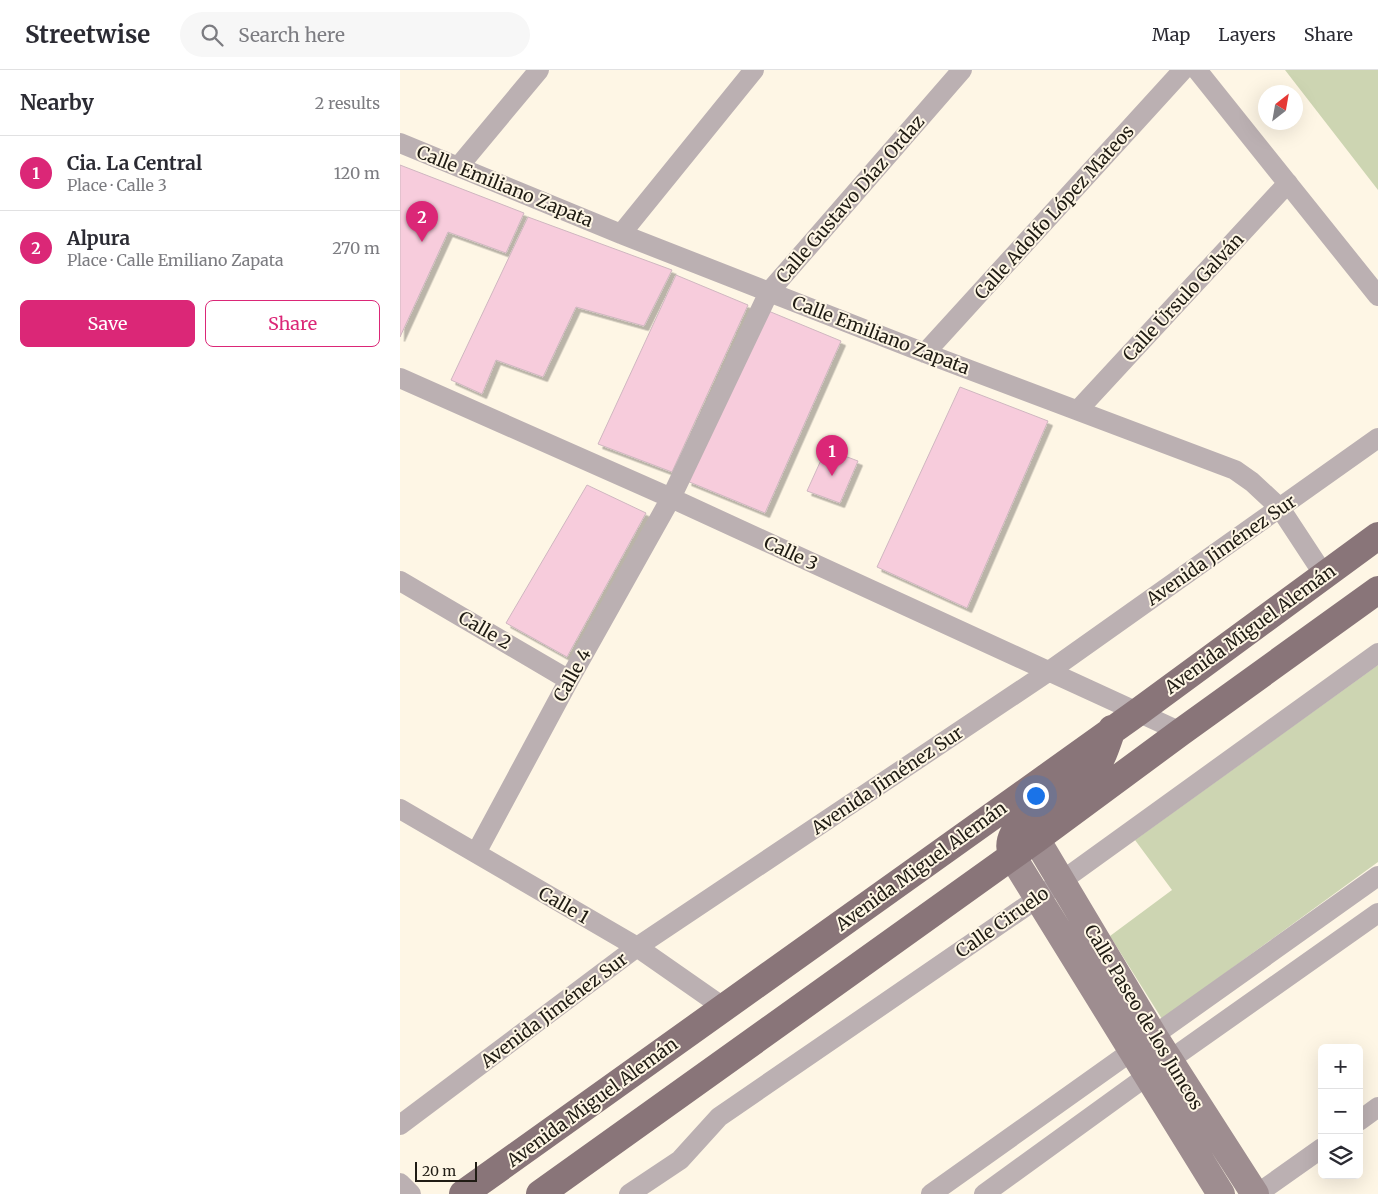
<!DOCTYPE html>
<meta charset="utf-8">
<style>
body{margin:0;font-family:Merriweather,serif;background:#f7f7f7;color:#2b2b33}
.controls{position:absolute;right:15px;bottom:15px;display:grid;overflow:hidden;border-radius:8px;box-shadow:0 5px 20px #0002}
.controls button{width:45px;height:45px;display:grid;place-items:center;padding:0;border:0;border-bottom:1px solid #e1e1e2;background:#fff;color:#2b2b33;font:25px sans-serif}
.compass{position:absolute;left:858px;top:15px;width:45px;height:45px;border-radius:50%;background:#fff;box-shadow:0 5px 20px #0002;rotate:31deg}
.scale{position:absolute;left:15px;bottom:12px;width:62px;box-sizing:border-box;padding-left:5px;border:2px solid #201c14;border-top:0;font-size:14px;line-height:18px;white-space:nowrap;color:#201c14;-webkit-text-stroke:4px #fef6e5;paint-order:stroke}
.you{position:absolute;left:635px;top:725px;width:18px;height:18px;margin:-12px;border:4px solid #fff;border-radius:50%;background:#1a73e8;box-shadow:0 0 0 8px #1a73e833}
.badge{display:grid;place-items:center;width:32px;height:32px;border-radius:50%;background:#db2777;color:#fff;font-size:16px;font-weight:700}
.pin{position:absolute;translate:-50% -41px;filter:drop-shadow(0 1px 2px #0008)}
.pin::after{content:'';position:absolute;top:26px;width:18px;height:15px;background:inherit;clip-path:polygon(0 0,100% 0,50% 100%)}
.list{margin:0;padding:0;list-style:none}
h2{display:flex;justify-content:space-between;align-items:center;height:65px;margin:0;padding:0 20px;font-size:21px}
h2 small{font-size:16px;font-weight:400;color:#7c7c81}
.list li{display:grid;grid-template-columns:32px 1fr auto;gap:15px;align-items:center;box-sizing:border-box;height:75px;padding:0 20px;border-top:1px solid #e1e1e2}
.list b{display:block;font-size:19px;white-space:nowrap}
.list p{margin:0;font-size:16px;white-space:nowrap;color:#7c7c81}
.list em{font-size:16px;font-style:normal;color:#7c7c81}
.actions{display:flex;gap:10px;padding:15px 20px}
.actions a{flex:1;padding:11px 0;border:1px solid #db2777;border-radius:8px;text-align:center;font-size:18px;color:#db2777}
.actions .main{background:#db2777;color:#fff}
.icon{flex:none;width:28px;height:28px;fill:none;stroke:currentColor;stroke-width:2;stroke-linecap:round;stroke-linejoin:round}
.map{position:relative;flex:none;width:978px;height:1124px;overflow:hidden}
header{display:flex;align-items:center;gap:30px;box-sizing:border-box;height:70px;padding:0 25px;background:#fff;border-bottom:1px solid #e1e1e2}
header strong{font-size:24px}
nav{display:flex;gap:28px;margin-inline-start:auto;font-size:18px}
.search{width:350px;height:45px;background:#f7f7f7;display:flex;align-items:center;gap:12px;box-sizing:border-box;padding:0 18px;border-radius:28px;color:#7c7c81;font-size:19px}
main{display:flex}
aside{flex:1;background:#fff}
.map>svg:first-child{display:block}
.green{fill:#cdd5b2}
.building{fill:#f7ccdc;stroke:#cfb7c0;filter:url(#shadow)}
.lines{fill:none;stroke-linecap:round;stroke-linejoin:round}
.street{stroke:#bbb0b2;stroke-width:20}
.secondary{stroke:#9e8d90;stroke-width:28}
.primary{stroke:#897579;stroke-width:28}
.labels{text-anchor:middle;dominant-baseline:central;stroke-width:4;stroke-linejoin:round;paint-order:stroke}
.street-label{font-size:18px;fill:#201c14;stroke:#fef6e5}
</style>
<header>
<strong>Streetwise</strong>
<div class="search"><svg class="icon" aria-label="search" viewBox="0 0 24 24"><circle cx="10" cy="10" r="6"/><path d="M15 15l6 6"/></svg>Search here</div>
<nav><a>Map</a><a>Layers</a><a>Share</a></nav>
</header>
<main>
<aside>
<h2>Nearby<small>2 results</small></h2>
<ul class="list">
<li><span class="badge">1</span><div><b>Cia. La Central</b><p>Place · Calle 3</p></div><em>120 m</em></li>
<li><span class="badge">2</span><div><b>Alpura</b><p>Place · Calle Emiliano Zapata</p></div><em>270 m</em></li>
</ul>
<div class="actions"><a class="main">Save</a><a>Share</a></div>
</aside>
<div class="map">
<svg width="978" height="1124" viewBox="0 0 978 1124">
<defs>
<filter id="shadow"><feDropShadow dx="4.5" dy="4.5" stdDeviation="0" flood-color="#0004"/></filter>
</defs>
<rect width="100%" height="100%" fill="#fef6e5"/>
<path class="green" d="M885 0H978V120Z
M978 595V792L762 949 710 866 772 820 735 770Z"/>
<path class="building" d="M0 95 124 143 106 183 48 162 0 267Z
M128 147 272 200 244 256 176 237 143 307 96 290 82 324 51 310Z
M276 205 348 235 272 402 198 374Z
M366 240 441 271 365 443 287 411Z
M560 317 648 351 567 538 477 497Z
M426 379 458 391 440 433 407 421Z
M187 415 246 443 167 587 106 553Z"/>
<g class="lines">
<path class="street" d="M797 0 978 226
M0 73 221 164 525 283 835 400 852 412 880 438 924 505
M59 96 139 0
M221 164 354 0
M525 283 783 0
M0 308 271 428 781 662
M678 340 888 113
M0 511 169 610
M0 739 237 877 323 937
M76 783 169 610 271 428 369 222 562 0
M959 1051 978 1037
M0 1055 237 877 648 602 978 368
M0 1113 11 1124
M229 1124 280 1090 319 1047 638 828 978 583
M531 1124 978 806
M584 1124 747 1006 978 843
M857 1124 922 1078"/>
<path class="secondary" d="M636 769 753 965 855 1124
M612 786 821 1124"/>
<path class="primary" d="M612 786C608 774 611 766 619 756L689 706C702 692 706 676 712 659
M63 1124 738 642 978 466
M140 1124 636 769 781 662 978 520"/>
</g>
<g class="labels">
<g class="street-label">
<text transform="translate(105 116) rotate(22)">Calle Emiliano Zapata</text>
<text transform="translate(450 129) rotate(-49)">Calle Gustavo Díaz Ordaz</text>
<text transform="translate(654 142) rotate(-48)">Calle Adolfo López Mateos</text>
<text transform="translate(783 227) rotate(-47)">Calle Úrsulo Galván</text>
<text transform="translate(481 265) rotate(21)">Calle Emiliano Zapata</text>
<text transform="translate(821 480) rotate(-35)">Avenida Jiménez Sur</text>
<text transform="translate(391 483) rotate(25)">Calle 3</text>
<text transform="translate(850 559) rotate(-36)">Avenida Miguel Alemán</text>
<text transform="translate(85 560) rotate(30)">Calle 2</text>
<text transform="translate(172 605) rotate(-61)">Calle 4</text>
<text transform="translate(487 710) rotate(-34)">Avenida Jiménez Sur</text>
<text transform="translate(521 796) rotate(-36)">Avenida Miguel Alemán</text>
<text transform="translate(164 835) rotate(30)">Calle 1</text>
<text transform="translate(602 852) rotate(-35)">Calle Ciruelo</text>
<text transform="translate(154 940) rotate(-37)">Avenida Jiménez Sur</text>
<text transform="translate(744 947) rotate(59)">Calle Paseo de los Juncos</text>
<text transform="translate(192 1032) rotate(-36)">Avenida Miguel Alemán</text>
</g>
</g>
</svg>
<div class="controls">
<button>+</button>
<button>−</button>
<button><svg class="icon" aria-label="layers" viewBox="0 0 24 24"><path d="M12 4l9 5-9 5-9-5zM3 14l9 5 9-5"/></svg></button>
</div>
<svg class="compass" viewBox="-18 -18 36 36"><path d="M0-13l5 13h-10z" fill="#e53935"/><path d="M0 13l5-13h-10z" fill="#7c7c81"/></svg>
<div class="scale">20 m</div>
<div class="you"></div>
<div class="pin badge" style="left:432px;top:406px">1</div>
<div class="pin badge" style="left:22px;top:172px">2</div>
</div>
</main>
